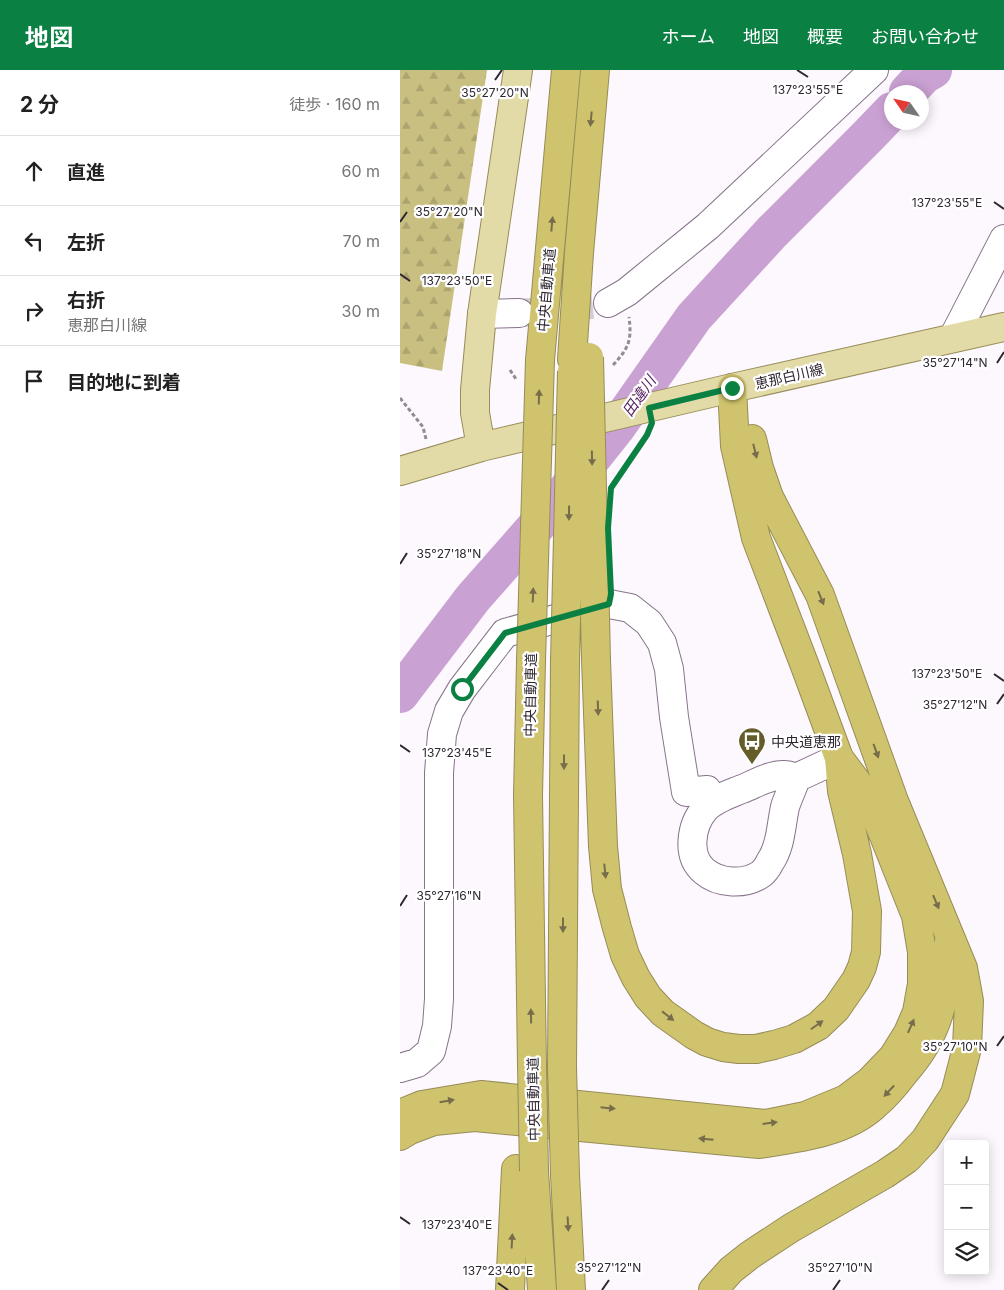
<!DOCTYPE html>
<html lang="ja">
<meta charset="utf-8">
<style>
body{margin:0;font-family:Inter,"Noto Sans JP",sans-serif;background:#f6f6f6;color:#222}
.controls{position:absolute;right:15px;bottom:15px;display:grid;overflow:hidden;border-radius:5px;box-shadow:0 2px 12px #0003}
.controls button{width:45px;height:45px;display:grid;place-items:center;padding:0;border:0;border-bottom:1px solid #e0e0e0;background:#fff;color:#222;font:25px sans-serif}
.compass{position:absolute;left:484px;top:15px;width:45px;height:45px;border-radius:50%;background:#fff;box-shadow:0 2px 12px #0003;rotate:304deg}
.stop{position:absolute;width:15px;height:15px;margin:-11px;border:4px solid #0b8043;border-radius:50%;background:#fff}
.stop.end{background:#0b8043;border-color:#fff;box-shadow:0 1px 5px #0008}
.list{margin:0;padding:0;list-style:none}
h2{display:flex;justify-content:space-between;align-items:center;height:65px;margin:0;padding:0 20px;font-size:21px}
h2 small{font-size:16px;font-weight:400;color:#767676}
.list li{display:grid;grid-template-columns:32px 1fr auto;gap:15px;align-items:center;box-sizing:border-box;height:70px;padding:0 20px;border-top:1px solid #e0e0e0}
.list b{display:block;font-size:19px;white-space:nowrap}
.list p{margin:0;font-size:16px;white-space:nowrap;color:#767676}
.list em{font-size:16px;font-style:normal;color:#767676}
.icon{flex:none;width:28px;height:28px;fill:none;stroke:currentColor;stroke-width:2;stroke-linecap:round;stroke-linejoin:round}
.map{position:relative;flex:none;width:604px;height:1220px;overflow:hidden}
header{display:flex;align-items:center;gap:30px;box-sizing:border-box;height:70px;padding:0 25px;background:#0b8043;color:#fff}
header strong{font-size:24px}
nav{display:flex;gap:28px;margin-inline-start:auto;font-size:18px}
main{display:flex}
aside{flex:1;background:#fff}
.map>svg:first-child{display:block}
.forest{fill:url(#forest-firs)}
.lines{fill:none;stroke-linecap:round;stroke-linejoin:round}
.river{stroke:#caa1d3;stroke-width:38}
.minor-tunnel{stroke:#d3ced4;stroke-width:28;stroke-dasharray:28 14;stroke-linecap:butt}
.minor-casing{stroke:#87738b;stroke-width:30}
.major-casing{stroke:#978c58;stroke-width:30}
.highway-casing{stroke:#978c58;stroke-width:30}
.path{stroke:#918b92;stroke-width:3;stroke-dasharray:4 2.5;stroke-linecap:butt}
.minor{stroke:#fff;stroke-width:28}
.major{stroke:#e3dba7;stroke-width:28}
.highway{stroke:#d0c36d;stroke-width:28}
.highway-bridge-casing{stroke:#978c58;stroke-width:30;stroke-linecap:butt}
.highway-bridge{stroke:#d0c36d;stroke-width:28}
.oneway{fill:#776d4b}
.route{stroke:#0b8043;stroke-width:6}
.ticks{fill:none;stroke:#2e2630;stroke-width:2}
.labels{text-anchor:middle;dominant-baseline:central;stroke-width:4.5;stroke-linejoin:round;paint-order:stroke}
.street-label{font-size:14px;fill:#2e2630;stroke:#fff}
.poi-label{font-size:14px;fill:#2e2630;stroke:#fff;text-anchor:start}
.water-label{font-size:15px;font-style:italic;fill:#572562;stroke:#fff}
.ticks-label{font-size:12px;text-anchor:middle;fill:#2e2630;stroke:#fff;stroke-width:4.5;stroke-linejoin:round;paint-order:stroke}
</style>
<header>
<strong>地図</strong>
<nav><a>ホーム</a><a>地図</a><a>概要</a><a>お問い合わせ</a></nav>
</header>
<main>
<aside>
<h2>2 分<small>徒歩 · 160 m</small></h2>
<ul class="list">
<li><svg class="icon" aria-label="ahead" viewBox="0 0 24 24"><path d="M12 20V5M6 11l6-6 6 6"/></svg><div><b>直進</b></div><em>60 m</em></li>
<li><svg class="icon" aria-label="left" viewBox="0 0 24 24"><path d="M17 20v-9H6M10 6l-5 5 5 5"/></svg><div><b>左折</b></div><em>70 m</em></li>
<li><svg class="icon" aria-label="right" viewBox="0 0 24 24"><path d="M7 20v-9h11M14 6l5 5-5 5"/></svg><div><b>右折</b><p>恵那白川線</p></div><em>30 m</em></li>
<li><svg class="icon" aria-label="arrive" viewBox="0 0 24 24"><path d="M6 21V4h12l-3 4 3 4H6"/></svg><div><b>目的地に到着</b></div></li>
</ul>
</aside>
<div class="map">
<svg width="604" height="1220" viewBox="0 0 604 1220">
<defs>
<pattern id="forest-firs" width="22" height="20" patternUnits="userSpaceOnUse" patternTransform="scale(1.25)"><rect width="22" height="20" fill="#c8bf80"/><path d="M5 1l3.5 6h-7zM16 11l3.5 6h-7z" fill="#aca46f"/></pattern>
</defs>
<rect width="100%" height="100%" fill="#fcf8fd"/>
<path class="forest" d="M0 0H87L42 301 0 293Z"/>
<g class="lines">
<path class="river" d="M508 22 524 5 533 0
M0 624 73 528 154 436 216 358 294 247 372 162 468 66 492 41"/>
<path class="minor-tunnel" d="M123 243 208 233"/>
<g class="minor-casing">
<path id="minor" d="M208 233 227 222 308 156 474 0
M82 244 119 243
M553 268 604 169
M396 708C393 707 389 705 385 705 371 704 355 714 342 719 330 724 314 729 305 739 291 755 286 786 304 801 319 814 345 815 361 804 365 801 368 796 370 792 381 776 381 755 385 737 388 727 393 718 396 708L439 688
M0 998 17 993 31 981 37 956 39 929V703L42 664 49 641 62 619 105 563 209 534 230 538 249 553 262 573 269 599 274 647 286 722 307 720 314 732"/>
</g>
<g class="major-casing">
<path id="major" d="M81 377 75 343V320L82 244 118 0
M0 401 81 377 332 318 604 257"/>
</g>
<g class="highway-casing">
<path id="highway" d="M172 289 179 183 195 0
M140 290 166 0
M196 590 203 776 207 819 217 858 225 885 236 908 248 927 263 943 294 965 307 972 323 977 339 979H356L374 975 394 969 418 956 436 939 456 910 462 897 466 882 467 841 457 784 442 721 439 688
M131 591 128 725 132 995
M162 997 165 591
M0 1044 22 1035 81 1025 366 1054 405 1046 446 1029 470 1011 493 987 508 963 517 942 522 914V882L516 846 484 766 466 724 439 688 405 596 356 468 335 376 332 318
M0 1066 10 1060 34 1051 75 1047 359 1074C398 1068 444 1063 474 1036 486 1026 496 1014 505 1002 520 985 531 968 538 946 546 922 547 896 549 871
M134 1101 142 1220
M165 1105 171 1220
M110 1220 116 1099
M313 1220 331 1200 350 1185 391 1158 485 1104 507 1089 525 1070 555 1024 567 978 569 931 563 898 494 731 420 525 369 427 359 398 352 369"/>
</g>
<path class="path" d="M213 295C229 278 232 270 229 247
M110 300 116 309
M0 328 23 357 26 369
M216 411 248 362"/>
<use href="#minor" class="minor"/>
<use href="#major" class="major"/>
<use href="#highway" class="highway"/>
<g class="highway-bridge-casing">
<path id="highway-bridge" d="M189 287 196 590
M131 591 140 290
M165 591 172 301
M132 995 134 1101
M162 997 165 1105"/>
</g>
<use href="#highway-bridge" class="highway-bridge"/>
</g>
<defs><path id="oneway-solid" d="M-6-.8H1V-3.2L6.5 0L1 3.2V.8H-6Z" transform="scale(1.25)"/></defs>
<g class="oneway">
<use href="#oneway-solid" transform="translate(191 49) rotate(95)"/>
<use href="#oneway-solid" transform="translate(152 154) rotate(-85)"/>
<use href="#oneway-solid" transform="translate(139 327) rotate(-88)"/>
<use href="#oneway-solid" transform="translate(355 381) rotate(76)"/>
<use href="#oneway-solid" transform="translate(192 388) rotate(89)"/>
<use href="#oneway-solid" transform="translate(169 443) rotate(91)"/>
<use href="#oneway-solid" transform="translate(133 525) rotate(-88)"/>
<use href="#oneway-solid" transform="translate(421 528) rotate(68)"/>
<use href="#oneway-solid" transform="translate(198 638) rotate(88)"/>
<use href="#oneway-solid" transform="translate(476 681) rotate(70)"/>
<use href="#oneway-solid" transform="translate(164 692) rotate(90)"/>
<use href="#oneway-solid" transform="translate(205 801) rotate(84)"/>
<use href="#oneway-solid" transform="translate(536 832) rotate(67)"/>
<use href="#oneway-solid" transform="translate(163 855) rotate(90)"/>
<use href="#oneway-solid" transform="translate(131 946) rotate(-91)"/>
<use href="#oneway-solid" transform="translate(268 946) rotate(38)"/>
<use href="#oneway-solid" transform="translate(417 955) rotate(-35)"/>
<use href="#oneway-solid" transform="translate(511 956) rotate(-66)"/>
<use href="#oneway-solid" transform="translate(489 1021) rotate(133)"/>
<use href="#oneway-solid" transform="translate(47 1031) rotate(-10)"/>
<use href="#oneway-solid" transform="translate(208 1038) rotate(6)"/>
<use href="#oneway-solid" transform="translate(370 1053) rotate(-7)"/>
<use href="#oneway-solid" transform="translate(306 1069) rotate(-175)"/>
<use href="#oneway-solid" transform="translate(168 1154) rotate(87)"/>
<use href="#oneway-solid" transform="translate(112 1171) rotate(-87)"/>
</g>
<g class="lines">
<path class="route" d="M62 619 105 563 209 534 211 524 208 458 211 418 247 365 252 353 249 338 332 318"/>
</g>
<path class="ticks" d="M397 0 408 7M95 10 102 0M594 132 604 139M0 152 7 142M0 204 10 211M597 293 604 282M0 494 7 483M594 604 604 611M597 634 604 624M0 675 10 682M0 836 7 825M597 976 604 966M0 1147 10 1154M98 1213 108 1220M202 1220 209 1210M433 1220 440 1210"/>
<defs>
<g id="bus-pin" transform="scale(1.4375)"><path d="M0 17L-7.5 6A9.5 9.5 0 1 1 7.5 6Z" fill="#655d29" stroke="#fff"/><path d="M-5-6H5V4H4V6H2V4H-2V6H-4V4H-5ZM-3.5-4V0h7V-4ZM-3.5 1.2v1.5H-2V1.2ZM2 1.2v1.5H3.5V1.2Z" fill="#fff"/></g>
</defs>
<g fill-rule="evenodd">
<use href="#bus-pin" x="352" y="671"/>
</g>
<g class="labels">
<g class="street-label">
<text transform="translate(146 220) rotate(-85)">中央自動車道</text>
<text transform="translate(389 306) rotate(-13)">恵那白川線</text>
<text transform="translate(130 625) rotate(-89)">中央自動車道</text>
<text transform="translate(133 1029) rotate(-91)">中央自動車道</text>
</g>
<g class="poi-label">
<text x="371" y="671">中央道恵那</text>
</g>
<g class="water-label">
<text transform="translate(239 326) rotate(-55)">田違川</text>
</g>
</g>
<g class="ticks-label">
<text x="408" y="24">137°23'55"E</text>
<text x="95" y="27">35°27'20"N</text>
<text x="547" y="137">137°23'55"E</text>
<text x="49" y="146">35°27'20"N</text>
<text x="57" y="215">137°23'50"E</text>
<text x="555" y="297">35°27'14"N</text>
<text x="49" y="488">35°27'18"N</text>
<text x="547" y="608">137°23'50"E</text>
<text x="555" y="639">35°27'12"N</text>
<text x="57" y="687">137°23'45"E</text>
<text x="49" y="830">35°27'16"N</text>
<text x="555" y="981">35°27'10"N</text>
<text x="57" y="1159">137°23'40"E</text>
<text x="209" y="1202">35°27'12"N</text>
<text x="440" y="1202">35°27'10"N</text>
<text x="98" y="1205">137°23'40"E</text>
</g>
</svg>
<div class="controls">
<button>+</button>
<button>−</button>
<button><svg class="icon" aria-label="layers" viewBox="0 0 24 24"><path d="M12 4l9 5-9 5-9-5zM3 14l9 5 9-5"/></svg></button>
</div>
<svg class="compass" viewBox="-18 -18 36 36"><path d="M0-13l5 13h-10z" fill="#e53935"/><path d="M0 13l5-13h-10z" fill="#767676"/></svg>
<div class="stop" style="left:62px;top:619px"></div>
<div class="stop end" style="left:332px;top:318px"></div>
</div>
</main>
